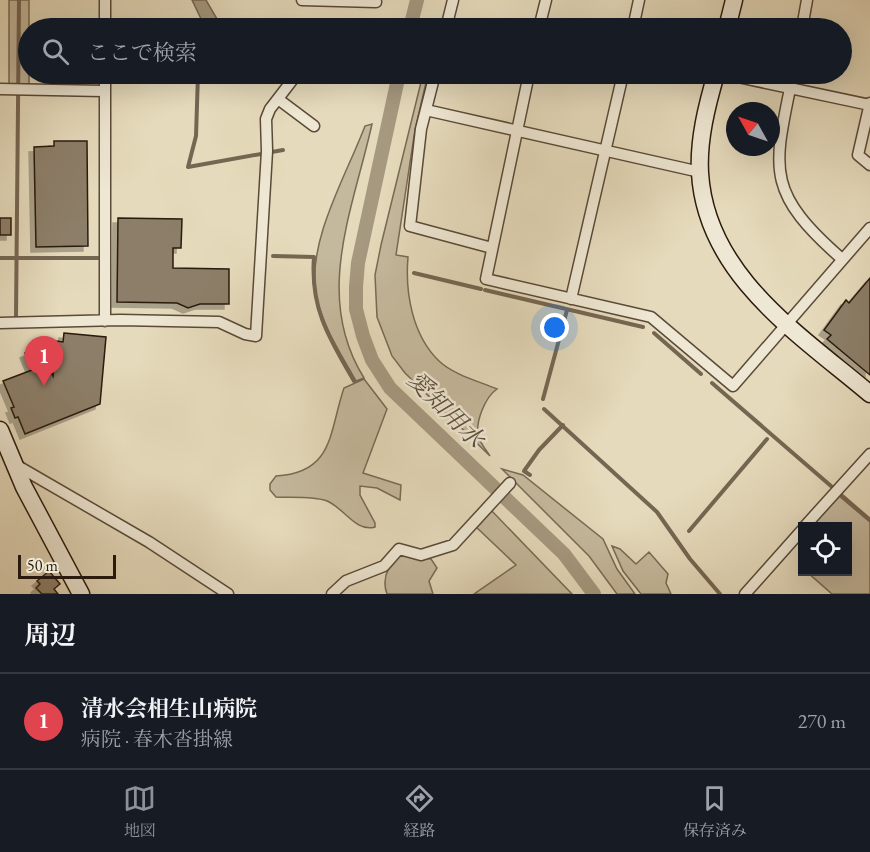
<!DOCTYPE html>
<html lang="ja">
<meta charset="utf-8">
<style>
body{margin:0;font-family:"EB Garamond","Noto Serif JP",serif;background:#20242c;color:#f1f3f6}
.controls{position:absolute;right:18px;bottom:18px;display:grid;overflow:hidden;border-radius:0px;box-shadow:0 6px 24px #0002}
.controls button{width:54px;height:54px;display:grid;place-items:center;padding:0;border:0;border-bottom:2px solid #363941;background:#171b24;color:#f1f3f6;font:30px sans-serif}
.compass{position:absolute;left:726px;top:102px;width:54px;height:54px;border-radius:50%;background:#171b24;box-shadow:0 6px 24px #0002;rotate:310deg}
.scale{position:absolute;left:18px;bottom:15px;width:98px;box-sizing:border-box;padding-left:6px;border:3px solid #2b1a0d;border-top:0;font-size:16px;line-height:21px;white-space:nowrap;color:#2b1a0d;-webkit-text-stroke:4px #eee7d3;paint-order:stroke}
.you{position:absolute;left:555px;top:328px;width:21px;height:21px;margin:-15px;border:4px solid #fff;border-radius:50%;background:#1a73e8;box-shadow:0 0 0 9px #1a73e833}
.badge{display:grid;place-items:center;width:39px;height:39px;border-radius:50%;background:#8c9099;color:#fff;font-size:20px;font-weight:700}
.pin{position:absolute;translate:-50% -50px;filter:drop-shadow(0 2px 3px #0008)}
.pin::after{content:'';position:absolute;top:32px;width:21px;height:18px;background:inherit;clip-path:polygon(0 0,100% 0,50% 100%)}
.list{margin:0;padding:0;list-style:none}
h2{display:flex;justify-content:space-between;align-items:center;height:78px;margin:0;padding:0 24px;font-size:26px}
h2 small{font-size:20px;font-weight:400;color:#9ea1a6}
.list li{display:grid;grid-template-columns:39px 1fr auto;gap:18px;align-items:center;box-sizing:border-box;height:96px;padding:0 24px;border-top:2px solid #363941}
.list b{display:block;font-size:22px;white-space:nowrap}
.list p{margin:0;font-size:20px;white-space:nowrap;color:#9ea1a6}
.list em{font-size:20px;font-style:normal;color:#9ea1a6}
.icon{flex:none;width:33px;height:33px;fill:none;stroke:currentColor;stroke-width:2;stroke-linecap:round;stroke-linejoin:round}
.map{position:relative;flex:none;width:870px;height:594px;overflow:hidden}
.search{position:absolute;background:#171b24;box-shadow:0 6px 24px #0002;left:18px;right:18px;top:18px;height:66px;display:flex;align-items:center;gap:15px;box-sizing:border-box;padding:0 21px;border-radius:33px;color:#9ea1a6;font-size:22px}
.sheet{height:174px;background:#171b24}
nav{display:flex;justify-content:space-around;align-items:center;box-sizing:border-box;height:84px;border-top:2px solid #363941;background:#171b24;font-size:16px;color:#9ea1a6}
nav a{display:grid;justify-items:center;gap:3px}
nav .on{color:#8c9099}
.map>svg:first-child{display:block}
.green{fill:#c5b99d;stroke:#786a55;stroke-width:1.5}
.water{fill:#a69980;stroke:#756652;stroke-width:1.5}
.lines{fill:none;stroke-linecap:round;stroke-linejoin:round}
.stream{stroke:#756652;stroke-width:4}
.canal{stroke:#a69980;stroke-width:14}
.building{fill:#8c7e67;stroke:#2b1a0d;stroke-width:1.5;filter:url(#shadow)}
.street-casing{stroke:#5a4a38;stroke-width:13}
.secondary-casing{stroke:#2b1a0d;stroke-width:19}
.street{stroke:#eee7d3;stroke-width:10}
.secondary{stroke:#eee7d3;stroke-width:16}
.labels{text-anchor:middle;dominant-baseline:central;stroke-width:5;stroke-linejoin:round;paint-order:stroke}
.water-label{font-size:24px;font-style:italic;fill:#5c4d3b;stroke:#eee7d3}
</style>
<div class="map">
<svg width="870" height="594" viewBox="0 0 870 594">
<defs>
<filter id="shadow"><feDropShadow dx="-5" dy="5" stdDeviation="0" flood-color="#0004"/></filter>
</defs>
<rect width="100%" height="100%" fill="#e5dabb"/>
<filter id="stains"><feTurbulence type="fractalNoise" baseFrequency=".00333" numOctaves="4"/><feColorMatrix values="0 0 0 0 .2 0 0 0 0 .09 0 0 0 0 .02 0 0 0 .5 -.17"/></filter>
<radialGradient id="worn" r=".72"><stop offset=".6" stop-color="#630" stop-opacity="0"/><stop offset="1" stop-color="#630" stop-opacity=".3"/></radialGradient>
<path class="green" d="M9 0H29V86H9Z
M423 74H428L415 130 396 255 408 257C405 292 412 335 439 361 454 375 478 381 497 389 485 397 474 424 479 438 481 444 486 450 490 456L405 373 392 356 377 317 375 275 381 245Z
M372 124C353 210 313 296 364 378L356 381C341 354 321 324 316 293 307 241 347 174 365 126Z
M364 379 387 409 363 473 401 485 400 500 377 488 360 486V495L375 523V527C356 533 343 507 327 501 313 496 291 498 276 497L270 490V484L276 476C334 473 329 432 344 388Z
M502 469 523 475 603 539 617 569 635 594H617L589 556Z
M839 496 870 522V594H832L807 572H848V526H812Z
M490 509 572 594H474L516 565 474 525Z
M612 546 620 549 636 564 649 552 668 574 666 583 671 594H641L623 571Z
M400 553 431 559 437 568 429 581 433 594H387C381 578 389 564 400 553Z"/>
<path class="water" d="M192 0H206L217 19 216 28 205 27Z"/>
<g class="lines">
<path class="stream" d="M198 74 196 136 188 167 283 150
M273 256 314 257C310 308 329 338 354 381
M0 258H98
M414 273 481 289
M485 290 643 327
M16 316 19 0
M654 333 701 374
M712 383 831 486
M543 399 567 310
M544 409 657 512 690 559 720 594
M530 475 524 471 539 450 563 425
M840 494 870 520
M689 531 767 439"/>
<path class="canal" d="M410 28 417 0
M399 74 358 263 356 287V309L363 336 372 360 390 388 564 554 594 594"/>
</g>
<path class="building" d="M54 141H87L88 246 36 247 34 147 54 146Z
M0 218H11V235H0Z
M118 218 182 219 181 248H173V268L229 269V304H200L188 308 177 303 117 302Z
M870 278V375L827 339 831 335 824 330 846 300 849 303Z
M64 333 106 337 100 404 25 434 18 417 15 418 11 408 14 407 3 381 32 370 25 353 39 347 53 376 57 341 63 342Z
M49 571 60 584 54 589 58 594H42L36 588 40 584 37 581Z"/>
<g class="lines">
<g class="street-casing">
<path id="street" d="M105 0V28
M302 0 376 2 375 0
M446 28 453 0
M539 28 546 0
M633 28 639 0
M802 28 807 0
M105 74V321
M435 74 421 129 410 226 492 248
M529 74 486 279 651 317 733 386 870 228
M724 74 870 105
M793 74C774 168 763 190 842 259
M0 89 104 91
M278 99 314 126
M870 103 858 155 870 165
M426 110 700 172
M571 299 623 74
M0 323 120 320 219 322 245 334 256 336 267 151 266 119 270 109 297 74
M16 465 149 542 228 594
M805 526 870 454
M332 594 346 581 384 566 399 549 421 555 453 545 510 483
M745 594 802 530"/>
</g>
<g class="secondary-casing">
<path id="secondary" d="M727 28 734 0
M716 74C707 105 698 140 700 173 706 275 799 334 870 394
M0 430 24 487 81 594"/>
</g>
<use href="#street" class="street"/>
<use href="#secondary" class="secondary"/>
</g>
<g class="labels">
<g class="water-label">
<text transform="translate(446 409) rotate(45)">愛知用水</text>
</g>
</g>
<rect width="100%" height="100%" filter="url(#stains)"/>
<rect width="100%" height="100%" fill="url(#worn)"/>
</svg>
<div class="controls">
<button><svg class="icon" aria-label="locate" viewBox="0 0 24 24"><circle cx="12" cy="12" r="6"/><path d="M12 2v4M12 18v4M2 12h4M18 12h4"/></svg></button>
</div>
<svg class="compass" viewBox="-18 -18 36 36"><path d="M0-13l5 13h-10z" fill="#e53935"/><path d="M0 13l5-13h-10z" fill="#9ea1a6"/></svg>
<div class="scale">50 m</div>
<div class="you"></div>
<div class="pin badge" style="left:44px;top:386px;background:#e0444e">1</div>
<div class="search"><svg class="icon" aria-label="search" viewBox="0 0 24 24"><circle cx="10" cy="10" r="6"/><path d="M15 15l6 6"/></svg>ここで検索</div>
</div>
<section class="sheet">
<h2>周辺<small></small></h2>
<ul class="list">
<li><span class="badge" style="background:#e0444e">1</span><div><b>清水会相生山病院</b><p>病院 · 春木沓掛線</p></div><em>270 m</em></li>
</ul>
</section>
<nav>
<a class="on"><svg class="icon" aria-label="map" viewBox="0 0 24 24"><path d="M3 6l6-2 6 2 6-2v14l-6 2-6-2-6 2zM9 4v14M15 6v14"/></svg>地図</a>
<a><svg class="icon" aria-label="directions" viewBox="0 0 24 24"><path d="M12 3l9 9-9 9-9-9zM9 14v-3h6M13 9l2 2-2 2"/></svg>経路</a>
<a><svg class="icon" aria-label="saved" viewBox="0 0 24 24"><path d="M7 4h10v16l-5-4-5 4z"/></svg>保存済み</a>
</nav>
